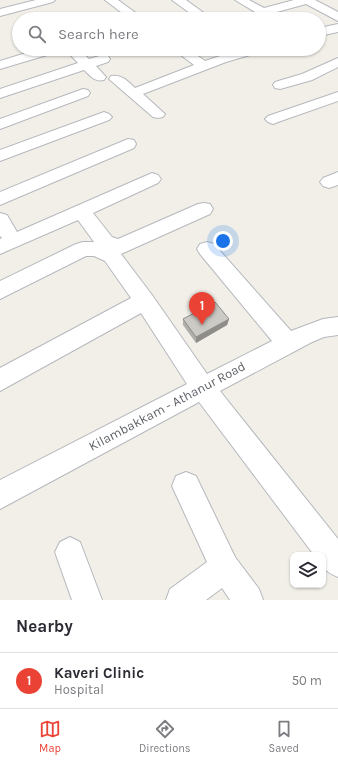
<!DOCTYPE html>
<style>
body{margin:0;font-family:Karla,sans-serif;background:#f2f2f3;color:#2b2b33}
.controls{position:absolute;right:12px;bottom:12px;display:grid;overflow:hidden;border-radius:8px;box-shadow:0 1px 3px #0004}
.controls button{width:36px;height:36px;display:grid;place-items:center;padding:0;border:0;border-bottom:1px solid #e1e1e2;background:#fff;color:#2b2b33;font:20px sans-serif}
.you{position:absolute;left:223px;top:241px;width:14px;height:14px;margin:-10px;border:3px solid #fff;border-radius:50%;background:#1a73e8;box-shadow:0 0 0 6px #1a73e833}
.badge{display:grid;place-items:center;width:26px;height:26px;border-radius:50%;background:#ea4335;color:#fff;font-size:13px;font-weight:700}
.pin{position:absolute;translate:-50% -33px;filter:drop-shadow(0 1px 2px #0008)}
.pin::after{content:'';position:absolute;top:21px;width:14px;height:12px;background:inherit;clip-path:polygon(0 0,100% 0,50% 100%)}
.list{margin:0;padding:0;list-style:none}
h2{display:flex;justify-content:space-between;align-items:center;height:52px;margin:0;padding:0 16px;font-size:17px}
h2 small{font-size:13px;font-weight:400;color:#7c7c81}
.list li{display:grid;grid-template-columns:26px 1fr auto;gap:12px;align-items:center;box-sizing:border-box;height:56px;padding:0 16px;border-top:1px solid #e1e1e2}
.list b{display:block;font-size:15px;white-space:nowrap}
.list p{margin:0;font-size:13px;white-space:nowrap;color:#7c7c81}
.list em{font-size:13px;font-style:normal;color:#7c7c81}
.icon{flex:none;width:22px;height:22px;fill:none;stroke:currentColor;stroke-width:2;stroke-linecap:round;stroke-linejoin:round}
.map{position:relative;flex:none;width:338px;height:600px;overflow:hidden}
.search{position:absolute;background:#fff;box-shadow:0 1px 3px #0004;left:12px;right:12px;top:12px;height:44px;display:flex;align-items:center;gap:10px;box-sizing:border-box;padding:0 14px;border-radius:22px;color:#7c7c81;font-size:15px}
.sheet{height:108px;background:#fff}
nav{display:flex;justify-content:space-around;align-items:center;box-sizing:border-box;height:56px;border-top:1px solid #e1e1e2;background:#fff;font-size:11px;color:#7c7c81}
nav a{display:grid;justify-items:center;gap:2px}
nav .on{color:#ea4335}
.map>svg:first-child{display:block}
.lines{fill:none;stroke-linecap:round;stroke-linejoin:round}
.minor-casing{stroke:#b5b8bc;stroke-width:2}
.minor{fill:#fff;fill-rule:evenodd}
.wall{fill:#afaea9}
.shaded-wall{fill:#8f8d8a}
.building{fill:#cccac5;stroke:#8f8d8a}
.labels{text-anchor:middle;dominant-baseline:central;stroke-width:4;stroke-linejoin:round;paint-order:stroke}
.street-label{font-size:13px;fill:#5f6368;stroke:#fff}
</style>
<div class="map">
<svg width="338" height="600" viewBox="0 0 338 600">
<rect width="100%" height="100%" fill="#f1efe8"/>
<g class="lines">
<g class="minor-casing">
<path id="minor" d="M36 0H55L53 2 0 16V9Z
M105 0H118L144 19H130Z
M172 0H186L212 19H198Z
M235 0H249L264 8 294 0H315L338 12V21L306 4 273 13 278 15 279 19H267Z
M338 24V32L319 36V28Z
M39 49H58L57 52 0 69V61Z
M65 49H78L89 59 103 55 108 56 110 59 108 62 96 66 106 77 104 80C94 82 91 76 84 70L0 98V89L78 63Z
M173 49H188L205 61 241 49H261L260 52 226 62 143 94 165 114 163 117 158 118 153 117 109 79 111 76C121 74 128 81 135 88L194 65Z
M338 58V67L312 80 280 89 275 88 273 85 275 82 302 74Z
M83 89 88 90 90 93 88 96 0 129V119Z
M338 92V101L278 122 273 124 268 122 265 119 268 116Z
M104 112 109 114 112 117 109 120 0 161V150Z
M128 139 134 140 136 144 134 148 0 205V192Z
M338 172V185L329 188 323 186 320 182 323 178Z
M152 173 158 175 161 179 158 183 93 213 112 237 118 239 198 204 204 203 210 204 213 209 210 214 121 254 152 295 207 374 272 341 200 254 197 249 200 244 207 242 214 244 291 331 323 319 338 317V335L324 337 312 342 220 391 338 539V577C325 571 323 570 323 555H314L199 402 0 509V480L187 384 141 313 0 391V368L131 298 105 261 94 256H86L0 299V281L76 244 83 242H94L78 220 0 254V239L2 238 0 236V213L7 215 17 232Z
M186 472 196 476 235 557 259 589 263 600H230L222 588 206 600H166L170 589 207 562 172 486 176 476Z
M70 537 80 542 102 600H72L55 552 60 542Z"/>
</g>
<use href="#minor" class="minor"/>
</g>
<path class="wall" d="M183 319H229L227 325 196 343 183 325Z"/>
<path class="shaded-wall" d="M229 319 227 325 196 343V337Z"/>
<path class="building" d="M215 302 229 319 196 337 183 319Z"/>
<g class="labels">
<g class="street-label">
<text transform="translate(167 406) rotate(-28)">Kilambakkam - Athanur Road</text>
</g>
</g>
</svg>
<div class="controls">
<button><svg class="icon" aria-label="layers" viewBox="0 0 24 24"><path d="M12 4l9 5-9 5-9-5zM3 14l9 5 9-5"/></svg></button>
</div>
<div class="you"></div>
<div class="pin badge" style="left:202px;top:325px">1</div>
<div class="search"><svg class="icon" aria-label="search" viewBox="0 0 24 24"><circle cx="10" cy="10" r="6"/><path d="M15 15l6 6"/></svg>Search here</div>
</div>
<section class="sheet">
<h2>Nearby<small></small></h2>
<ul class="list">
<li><span class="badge">1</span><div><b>Kaveri Clinic</b><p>Hospital</p></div><em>50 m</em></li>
</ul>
</section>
<nav>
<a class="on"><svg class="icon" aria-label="map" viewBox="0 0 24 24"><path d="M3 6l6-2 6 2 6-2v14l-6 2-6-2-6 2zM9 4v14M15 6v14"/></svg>Map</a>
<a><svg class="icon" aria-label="directions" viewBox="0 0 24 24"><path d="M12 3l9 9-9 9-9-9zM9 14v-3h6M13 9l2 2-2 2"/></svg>Directions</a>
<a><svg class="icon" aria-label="saved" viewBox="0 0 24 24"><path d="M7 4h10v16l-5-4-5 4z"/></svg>Saved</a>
</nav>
